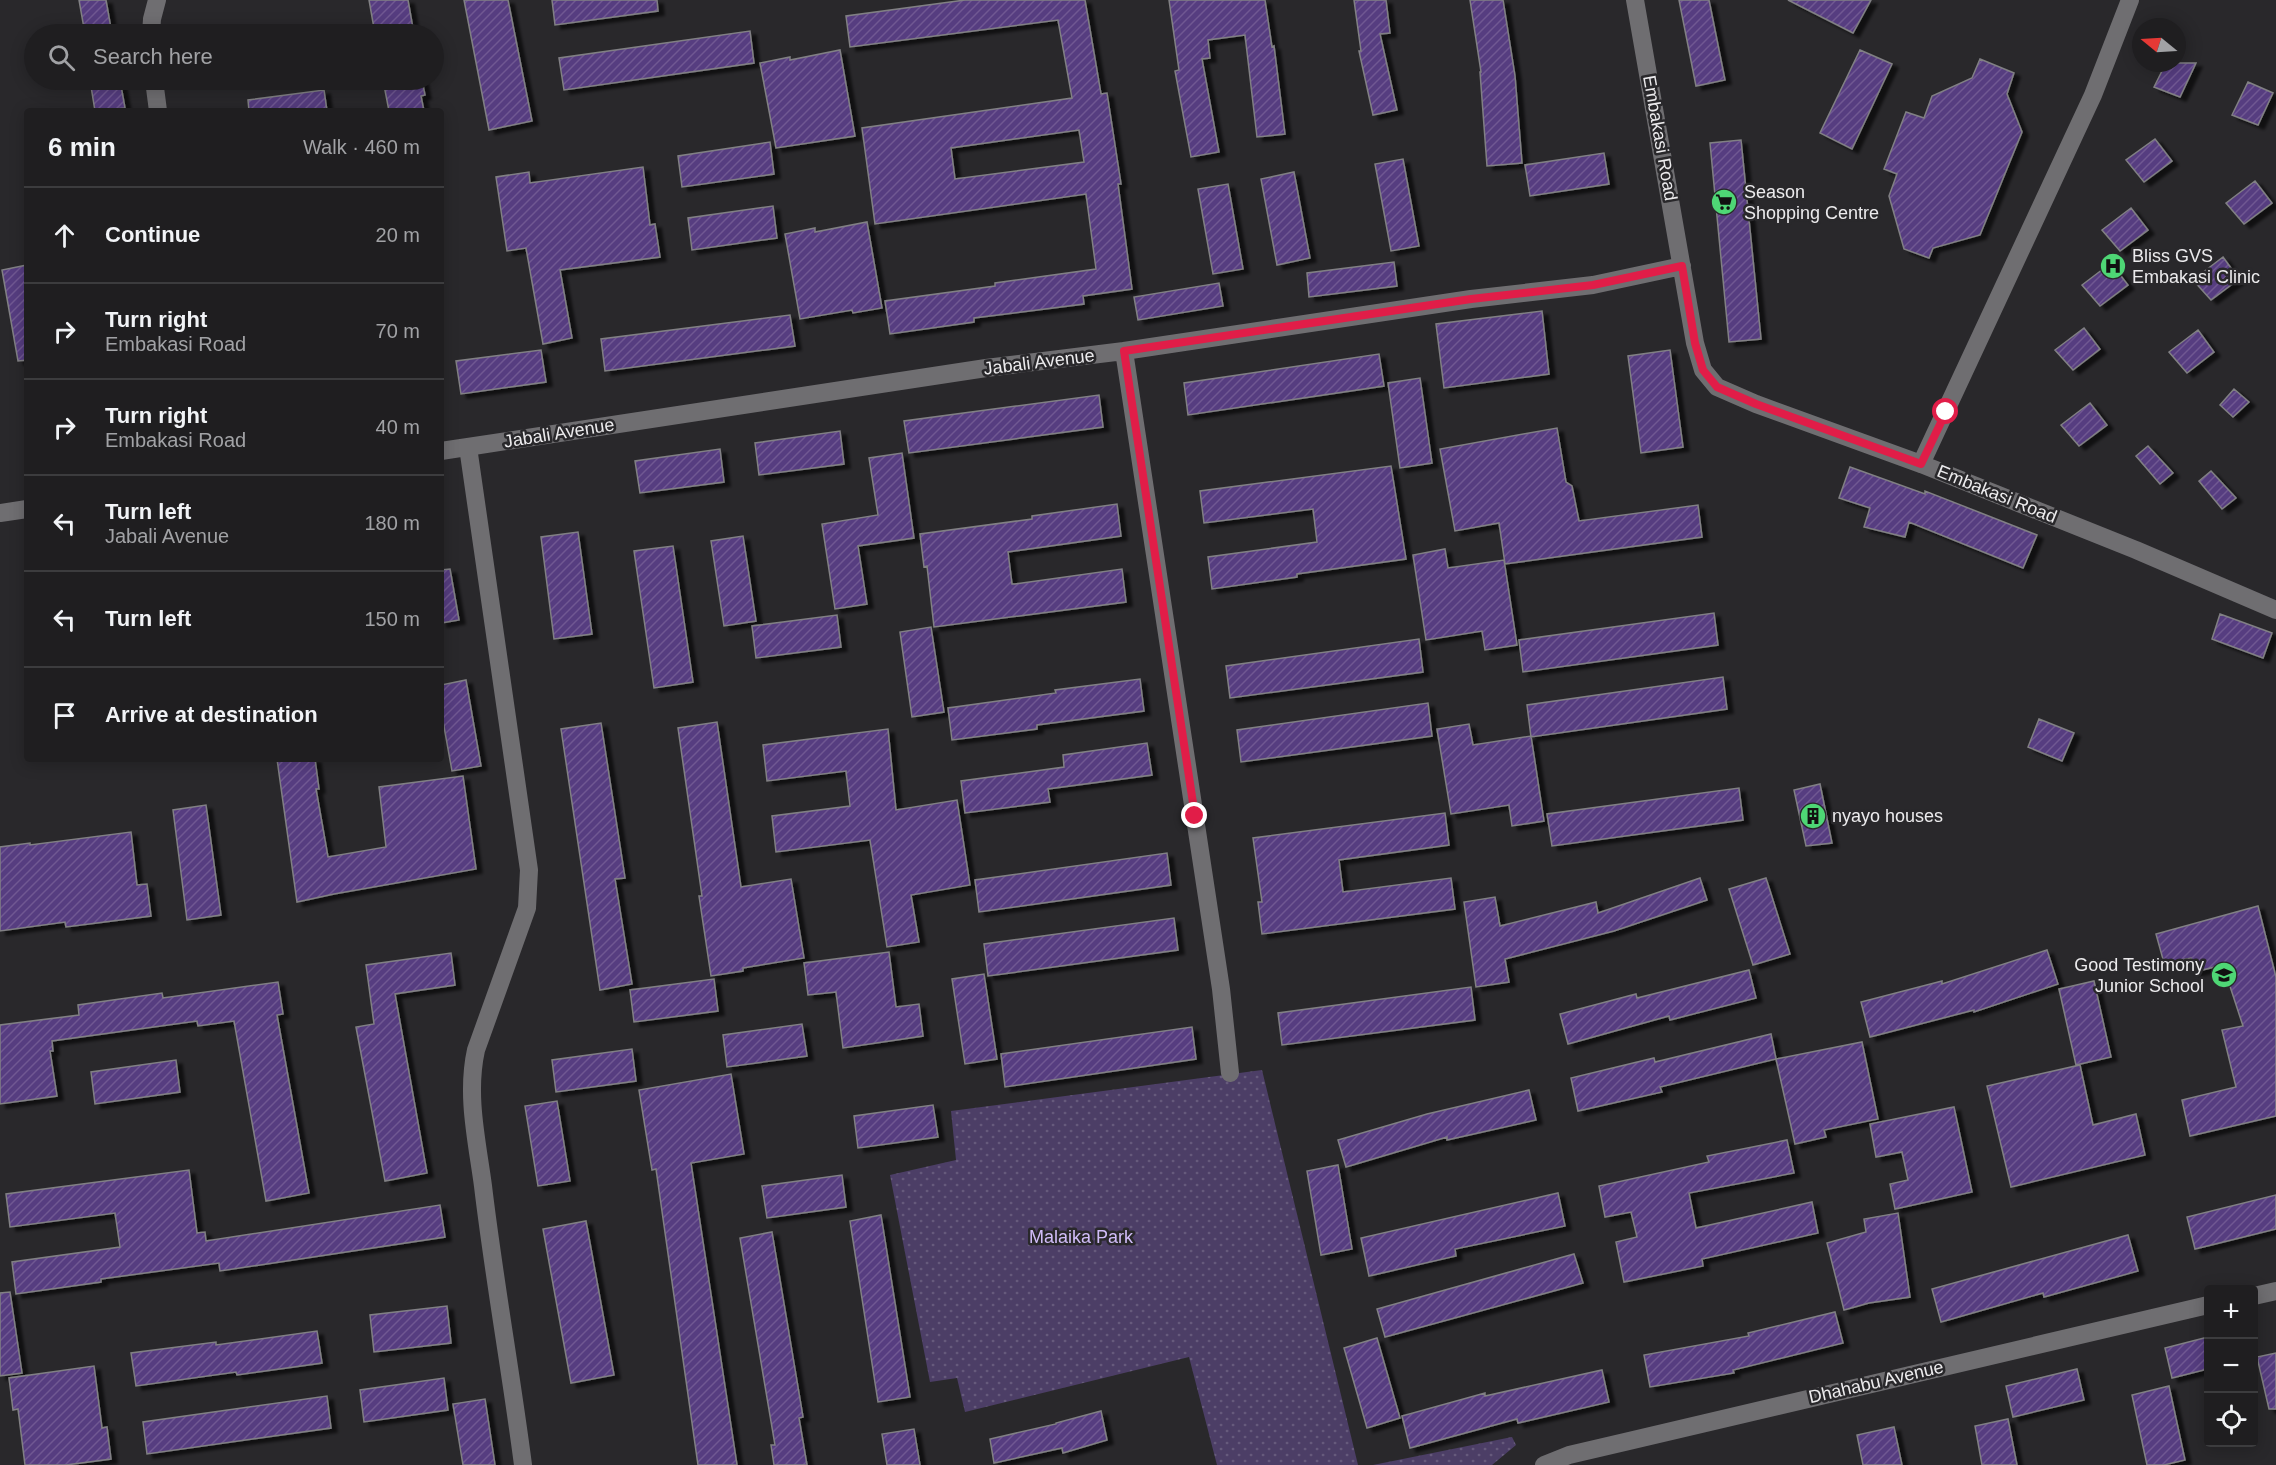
<!DOCTYPE html>
<meta charset="utf-8">
<style>
body{margin:0;font-family:Helvetica,sans-serif;background:#2c2b2d;color:#f1f3f6}
.controls{position:absolute;right:18px;bottom:18px;display:grid;overflow:hidden;border-radius:6px;box-shadow:0 3px 15px #0003}
.controls button{width:54px;height:54px;display:grid;place-items:center;padding:0;border:0;border-bottom:2px solid #3c3c3e;background:#1f1e20;color:#f1f3f6;font:30px sans-serif}
.compass{position:absolute;left:2132px;top:18px;width:54px;height:54px;border-radius:50%;background:#1f1e20;box-shadow:0 3px 15px #0003;rotate:288deg}
.stop{position:absolute;width:18px;height:18px;margin:-14px;border:4px solid #e11d48;border-radius:50%;background:#fff}
.stop.end{background:#e11d48;border-color:#fff;box-shadow:0 2px 6px #0008}
.list{margin:0;padding:0;list-style:none}
h2{display:flex;justify-content:space-between;align-items:center;height:78px;margin:0;padding:0 24px;font-size:26px}
h2 small{font-size:20px;font-weight:400;color:#a1a2a5}
.list li{display:grid;grid-template-columns:39px 1fr auto;gap:18px;align-items:center;box-sizing:border-box;height:96px;padding:0 24px;border-top:2px solid #3c3c3e}
.list b{display:block;font-size:22px;white-space:nowrap}
.list p{margin:0;font-size:20px;white-space:nowrap;color:#a1a2a5}
.list em{font-size:20px;font-style:normal;color:#a1a2a5}
.icon{flex:none;width:33px;height:33px;fill:none;stroke:currentColor;stroke-width:2;stroke-linecap:round;stroke-linejoin:round}
.map{position:relative;flex:none;width:2276px;height:1465px;overflow:hidden}
.search{position:absolute;background:#1f1e20;box-shadow:0 3px 15px #0003;left:24px;top:24px;width:420px;height:66px;display:flex;align-items:center;gap:15px;box-sizing:border-box;padding:0 21px;border-radius:33px;color:#a1a2a5;font-size:22px}
.panel{position:absolute;background:#1f1e20;box-shadow:0 3px 15px #0003;left:24px;top:108px;width:420px;height:654px;border-radius:6px}
.map>svg:first-child{display:block}
.green{fill:url(#green-dots)}
.building{fill:url(#building-hatch);stroke:#818084;stroke-width:1.5;fill-rule:evenodd;filter:url(#shadow)}
.lines{fill:none;stroke-linecap:round;stroke-linejoin:round}
.minor{stroke:#6f6e71;stroke-width:18}
.route{stroke:#e11d48;stroke-width:8}
.labels{text-anchor:middle;dominant-baseline:central;stroke-width:5;stroke-linejoin:round;paint-order:stroke}
.street-label{font-size:18px;fill:#ecebed;stroke:#29282b}
.poi-label{font-size:18px;fill:#ecebed;stroke:#29282b;text-anchor:start}
.park-label{font-size:18px;fill:#d1bdf9;stroke:#29282b}
</style>
<div class="map">
<svg width="2276" height="1465" viewBox="0 0 2276 1465">
<defs>
<pattern id="green-dots" width="8" height="8" patternUnits="userSpaceOnUse" patternTransform="scale(1.5)"><rect width="8" height="8" fill="#4c3e66"/><path d="M2 2h.1M6 6h.1" fill="none" stroke="#665a7c" stroke-width="1.8" stroke-linecap="round"/></pattern>
<pattern id="building-hatch" width="6" height="6" patternUnits="userSpaceOnUse" patternTransform="scale(1.5)"><rect width="6" height="6" fill="#573c80"/><path d="M-1 1l2-2M0 6l6-6M5 7l2-2" fill="none" stroke="#6f5892"/></pattern>
<filter id="shadow"><feDropShadow dx="6" dy="4" stdDeviation="1.5" flood-color="#0009"/></filter>
</defs>
<rect width="100%" height="100%" fill="#29282b"/>
<path class="green" d="M1262 1070 1358 1465H1217L1189 1357 965 1412 957 1378 930 1382 890 1175 956 1160 951 1111Z
M1512 1437 1516 1445 1492 1465H1373Z"/>
<path class="building" d="M79 0H106L112 34H85Z
M369 0H408L414 34H375Z
M464 0H508L532 121 489 130Z
M552 0H657L658 11 555 25Z
M965 0H1085L1101 94 1107 93 1121 184H1118L1132 289 1083 296 1084 304 974 318V322L890 334 885 301 995 286V283L1096 269 1086 194 875 224 862 128 1072 98 1058 20 850 47 846 16ZM1079 130 1084 162 955 179 951 148Z
M1169 0H1265L1272 47 1274 46 1285 134 1257 137 1245 35 1208 40 1210 58 1202 59 1219 152 1191 157 1175 71 1179 70Z
M1354 0H1386L1390 33 1380 34 1397 110 1373 115 1359 51H1361Z
M1470 0H1503L1515 76 1522 163 1487 166 1480 72H1481Z
M1679 0H1709L1725 80 1696 86Z
M1788 0H1871L1853 33Z
M750 31 754 63 564 90 559 58Z
M840 50 855 136 776 148 760 63 790 57V60Z
M1860 50 1892 64 1852 149 1820 133Z
M1980 59 2014 73 2007 94 2022 132 1980 235 1933 248 1929 258 1904 249 1889 196 1897 174 1884 169 1906 112 1924 118 1932 96 1972 78Z
M2166 63H2196L2180 97 2154 87Z
M90 80H120L125 108 95 111Z
M383 80H422L425 95 421 96 424 111H389Z
M2248 82 2273 93 2258 125 2232 115Z
M324 90 327 111H249L248 100Z
M2155 139 2172 161 2144 182 2126 160Z
M1741 140 1761 339 1729 342 1710 143Z
M770 142 774 174 682 187 678 156Z
M1604 153 1609 184 1530 196 1525 165Z
M1403 159 1419 246 1391 251 1375 164Z
M643 167 650 225 655 224 660 257 560 270 572 338 543 344 526 248 507 251 496 177 529 172 530 183Z
M1294 172 1310 258 1277 265 1261 179Z
M2255 181 2272 203 2244 224 2226 203Z
M1228 184 1243 269 1213 274 1198 189Z
M773 206 777 238 692 250 688 218Z
M2131 208 2148 230 2120 251 2102 230Z
M867 222 882 308 853 313 852 310 800 319 785 234 815 228V232Z
M2223 257 2239 279 2211 300 2193 280Z
M1394 262 1397 286 1309 297 1307 273Z
M2111 263 2128 285 2100 306 2082 285Z
M27 265V360L18 361 2 270Z
M1219 283 1223 306 1138 320 1134 297Z
M1542 311 1549 374 1444 388 1436 324Z
M790 315 795 346 605 371 601 339Z
M2084 328 2100 349 2073 370 2055 350Z
M2198 330 2214 352 2187 373 2169 352Z
M541 350 546 382 461 394 456 361Z
M1670 350 1683 447 1641 453 1628 356Z
M1379 354 1384 386 1188 415 1184 383Z
M1420 378 1432 463 1400 468 1388 383Z
M2234 389 2249 402 2233 417 2220 405Z
M1099 395 1103 427 909 453 904 421Z
M2090 403 2107 425 2079 446 2061 425Z
M1557 428 1566 482 1572 486 1579 521 1698 505 1702 537 1505 564 1499 523 1455 531 1440 449Z
M840 431 844 464 759 475 755 443Z
M2148 446 2173 473 2160 484 2136 456Z
M720 449 724 482 640 493 635 461Z
M902 453 914 538 858 546 867 604 835 609 822 524 878 515 869 458Z
M1391 466 1406 559 1297 574V577L1212 589 1208 557 1317 542 1313 509 1204 523 1200 491Z
M1850 467 1925 494V491L2037 535 2023 568 1909 522 1905 537 1864 527 1870 508 1839 498Z
M2211 471 2236 498 2222 509 2199 481Z
M1117 504 1121 536 1008 552 1012 584H1015L1122 569 1126 602 934 627 927 566 924 567 920 534 1032 519V516Z
M578 532 592 634 554 639 541 537Z
M743 536 756 621 724 626 711 541Z
M673 546 693 682 654 688 634 551Z
M1445 549 1448 568 1504 560 1517 645 1485 650 1482 631 1426 640 1413 555Z
M450 569 459 620 441 623V570Z
M1714 613 1718 645 1523 672 1519 640Z
M2220 614 2272 633 2263 658 2212 639Z
M837 615 841 647 756 658 752 626Z
M931 627 944 712 912 717 900 632Z
M1419 639 1423 672 1230 698 1226 666Z
M1723 677 1727 709 1531 737 1527 705Z
M1140 679 1144 711 1037 725V729L952 740 948 708 1056 693 1055 690Z
M466 680 481 766 452 771 441 710V685Z
M1428 703 1432 736 1241 762 1237 730Z
M2039 719 2074 733 2062 761 2028 747Z
M717 722 741 887 791 879 804 958 743 968V971L711 976 699 896H702L678 728Z
M601 723 625 878 615 879 632 984 600 990 561 729Z
M1469 724 1473 745 1531 736 1544 821 1512 826 1509 805 1451 814 1437 729Z
M888 729 896 810 957 800 970 885 911 895 919 942 887 947 870 840 776 852 772 816 850 806 846 771 767 781 763 745Z
M1147 743 1152 775 1048 789 1050 802 965 813 961 781 1064 767 1063 755Z
M277 759H315L319 789H316L328 857 386 847 379 787 463 776 476 869 334 894 297 902Z
M1820 784 1832 843 1806 846 1794 790Z
M1739 788 1743 820 1552 846 1547 814Z
M206 805 221 915 187 920 173 810Z
M1445 813 1449 845 1339 860 1343 892 1451 878 1455 909 1262 934 1258 902H1262L1253 838Z
M131 832 137 885 147 884 151 916 66 927 65 922 0 931V847L30 843V845Z
M1167 853 1171 885 979 912 975 880Z
M1700 878 1707 900 1614 931 1505 959 1509 982 1476 987 1464 902 1495 897 1500 926 1596 902 1598 913Z
M1766 878 1790 954 1753 965 1729 889Z
M2258 906 2276 977V1116L2190 1136 2182 1100 2236 1087 2222 1030 2243 1026 2223 965 2194 972 2191 958 2164 963 2156 934Z
M1174 918 1178 950 988 976 984 944Z
M2047 950 2058 984 1974 1012V1010L1870 1037 1861 1002 1942 981V984Z
M889 952 896 1007 919 1004 923 1036 843 1048 836 992 808 995 804 963Z
M451 953 455 985 395 994 427 1173 385 1181 356 1027 374 1024 366 965Z
M1749 970 1756 998 1670 1020 1669 1016 1568 1044 1560 1014 1636 994 1637 998Z
M984 974 997 1059 965 1064 952 979Z
M714 979 718 1011 634 1022 630 990Z
M2094 981 2111 1057 2076 1065 2059 989Z
M278 982 283 1014 277 1015 309 1193 266 1201 234 1021 198 1026 197 1021 52 1041 53 1051H50L57 1096 0 1104V1025L79 1015 78 1005 162 993 163 998Z
M1471 987 1475 1020 1282 1045 1278 1013Z
M802 1024 807 1056 727 1067 723 1035Z
M1192 1027 1196 1059 1005 1087 1001 1054Z
M1771 1034 1776 1059 1660 1087 1662 1092 1578 1111 1571 1078 1654 1058 1655 1062Z
M1862 1042 1878 1119 1824 1130 1826 1137 1795 1144 1776 1059Z
M632 1049 636 1081 556 1092 552 1060Z
M176 1060 180 1092 95 1104 91 1072Z
M2080 1065 2093 1125 2136 1114 2145 1155 2011 1187 1987 1086Z
M731 1074 744 1154 691 1163 737 1465H698L656 1169 652 1170 639 1090Z
M1529 1090 1536 1120 1447 1140V1137L1346 1167 1338 1140 1427 1114Z
M557 1101 570 1181 538 1186 525 1106Z
M933 1105 938 1137 858 1148 854 1116Z
M1954 1107 1972 1192 1895 1209 1890 1184 1908 1180 1902 1152 1876 1157 1870 1124Z
M1787 1140 1794 1173 1689 1193 1696 1228 1812 1202 1818 1233 1702 1259 1703 1266 1624 1282 1616 1242 1637 1237 1631 1212 1605 1217 1599 1186 1709 1162 1707 1156Z
M1338 1165 1352 1249 1321 1255 1307 1171Z
M189 1170 197 1233 205 1232 206 1241 440 1205 445 1237 220 1271 219 1263 101 1279V1282L16 1294 12 1262 120 1247 115 1213 10 1227 6 1194Z
M842 1175 846 1207 767 1218 762 1186Z
M1558 1193 1565 1226 1455 1249 1456 1256 1369 1276 1361 1238Z
M2276 1195V1229L2195 1249 2187 1217Z
M1898 1213 1910 1297 1869 1303 1844 1310 1827 1243 1866 1232 1864 1219Z
M881 1215 910 1397 878 1402 850 1221Z
M586 1221 614 1375 571 1383 543 1229Z
M772 1232 803 1417 799 1418 807 1465H774L771 1445H775L740 1238Z
M2128 1235 2138 1271 2044 1297 2043 1293 1941 1322 1932 1289Z
M1574 1254 1583 1283 1385 1337 1377 1309Z
M10 1292 22 1373 0 1376V1293Z
M447 1306 451 1343 374 1352 370 1315Z
M1835 1312 1843 1343 1733 1370 1734 1373 1650 1387 1644 1355 1749 1336 1748 1333Z
M317 1331 322 1363 237 1375 236 1372 136 1386 131 1353 216 1342V1345Z
M2208 1337V1369L2172 1378 2165 1348Z
M1377 1338 1400 1418 1367 1428 1344 1348Z
M2276 1353V1409H2269L2257 1357Z
M94 1366 102 1428 107 1427 111 1459 66 1465H25L18 1409 13 1410 9 1378Z
M2077 1369 2084 1400 2013 1417 2006 1386Z
M1602 1370 1609 1402 1518 1423 1517 1419 1410 1448 1402 1416 1485 1393V1396Z
M444 1378 448 1410 364 1422 360 1390Z
M2169 1386 2185 1460 2164 1465H2147L2132 1395Z
M327 1396 331 1428 147 1454 143 1422Z
M485 1399 495 1465H463L453 1404Z
M1101 1411 1107 1440 1063 1453 1062 1448 994 1463 990 1439 1056 1424V1423Z
M2008 1419 2017 1465H1982L1975 1426Z
M1894 1427 1902 1465H1863L1857 1435Z
M914 1429 920 1465H887L882 1434Z"/>
<g class="lines">
<path class="minor" d="M1635 0 1695 343 1703 370 1717 387 1756 404 1921 464 2136 550 2276 610
M151 34 152 19 157 0
M154 80 158 111
M1124 351 1221 989 1230 1073
M468 447 529 870 527 908 476 1050C466 1095 477 1141 483 1186 494 1279 511 1372 523 1465
M441 451 986 368 1124 351 1471 299 1593 285 1682 266
M1921 464 2093 95 2130 0
M0 513 27 509
M2254 1296 2276 1291
M1544 1465 1569 1455 1629 1441 2208 1305"/>
</g>
<g class="lines">
<path class="route" d="M1195 816 1124 351 1471 299 1593 285 1682 266 1695 343 1703 370 1717 387 1756 404 1921 464 1946 412"/>
</g>
<defs>
<g id="supermarket-disc" transform="scale(1.35)"><circle r="9.5" fill="#4ed675" stroke="#29282b"/><path d="M-6-5.5h2.5l.6 2H6L4.5 2H-2.5L-4.4-4H-6ZM-1.5 3.2a1.3 1.3 0 1 0 .1 0ZM3 3.2a1.3 1.3 0 1 0 .1 0Z" fill="#111"/></g>
<g id="hospital-disc" transform="scale(1.35)"><circle r="9.5" fill="#4ed675" stroke="#29282b"/><path d="M-5-5h3v3.5h4V-5h3V5h-3V1.5h-4V5h-3Z" fill="#111"/></g>
<g id="building-disc" transform="scale(1.35)"><circle r="9.5" fill="#4ed675" stroke="#29282b"/><path d="M-4-6H4V6H1V3H-1V6H-4ZM-2.5-4.3h1.7v1.8h-1.7ZM.8-4.3h1.7v1.8H.8ZM-2.5-1h1.7V.8h-1.7ZM.8-1h1.7V.8H.8Z" fill="#111"/></g>
<g id="school-disc" transform="scale(1.35)"><circle r="9.5" fill="#4ed675" stroke="#29282b"/><path d="M0-5L7-2L0 1L-7-2ZM-4 1L0 2.5L4 1V4Q0 6-4 4Z" fill="#111"/></g>
</defs>
<g fill-rule="evenodd">
<use href="#supermarket-disc" x="1724" y="202"/>
<use href="#hospital-disc" x="2113" y="266"/>
<use href="#building-disc" x="1813" y="816"/>
<use href="#school-disc" x="2224" y="975"/>
</g>
<g class="labels">
<g class="street-label">
<text transform="translate(1660 138) rotate(80)">Embakasi Road</text>
<text transform="translate(1039 362) rotate(-7)">Jabali Avenue</text>
<text transform="translate(559 433) rotate(-9)">Jabali Avenue</text>
<text transform="translate(1997 494) rotate(22)">Embakasi Road</text>
<text transform="translate(1876 1382) rotate(-13)">Dhahabu Avenue</text>
</g>
<g class="poi-label">
<text x="1744" y="192">Season<tspan x="1744" dy="21">Shopping Centre</tspan></text>
<text x="2132" y="256">Bliss GVS<tspan x="2132" dy="21">Embakasi Clinic</tspan></text>
<text x="1832" y="816">nyayo houses</text>
<text x="2204" y="965" text-anchor="end">Good Testimony<tspan x="2204" dy="21">Junior School</tspan></text>
</g>
<g class="park-label">
<text x="1081" y="1237">Malaika Park</text>
</g>
</g>
</svg>
<div class="controls">
<button>+</button>
<button>−</button>
<button><svg class="icon" aria-label="locate" viewBox="0 0 24 24"><circle cx="12" cy="12" r="6"/><path d="M12 2v4M12 18v4M2 12h4M18 12h4"/></svg></button>
</div>
<svg class="compass" viewBox="-18 -18 36 36"><path d="M0-13l5 13h-10z" fill="#e53935"/><path d="M0 13l5-13h-10z" fill="#a1a2a5"/></svg>
<div class="stop" style="left:1946px;top:412px"></div>
<div class="stop end" style="left:1195px;top:816px"></div>
<div class="search"><svg class="icon" aria-label="search" viewBox="0 0 24 24"><circle cx="10" cy="10" r="6"/><path d="M15 15l6 6"/></svg>Search here</div>
<section class="panel">
<h2>6 min<small>Walk · 460 m</small></h2>
<ul class="list">
<li><svg class="icon" aria-label="ahead" viewBox="0 0 24 24"><path d="M12 20V5M6 11l6-6 6 6"/></svg><div><b>Continue</b></div><em>20 m</em></li>
<li><svg class="icon" aria-label="right" viewBox="0 0 24 24"><path d="M7 20v-9h11M14 6l5 5-5 5"/></svg><div><b>Turn right</b><p>Embakasi Road</p></div><em>70 m</em></li>
<li><svg class="icon" aria-label="right" viewBox="0 0 24 24"><path d="M7 20v-9h11M14 6l5 5-5 5"/></svg><div><b>Turn right</b><p>Embakasi Road</p></div><em>40 m</em></li>
<li><svg class="icon" aria-label="left" viewBox="0 0 24 24"><path d="M17 20v-9H6M10 6l-5 5 5 5"/></svg><div><b>Turn left</b><p>Jabali Avenue</p></div><em>180 m</em></li>
<li><svg class="icon" aria-label="left" viewBox="0 0 24 24"><path d="M17 20v-9H6M10 6l-5 5 5 5"/></svg><div><b>Turn left</b></div><em>150 m</em></li>
<li><svg class="icon" aria-label="arrive" viewBox="0 0 24 24"><path d="M6 21V4h12l-3 4 3 4H6"/></svg><div><b>Arrive at destination</b></div></li>
</ul>
</section>
</div>
